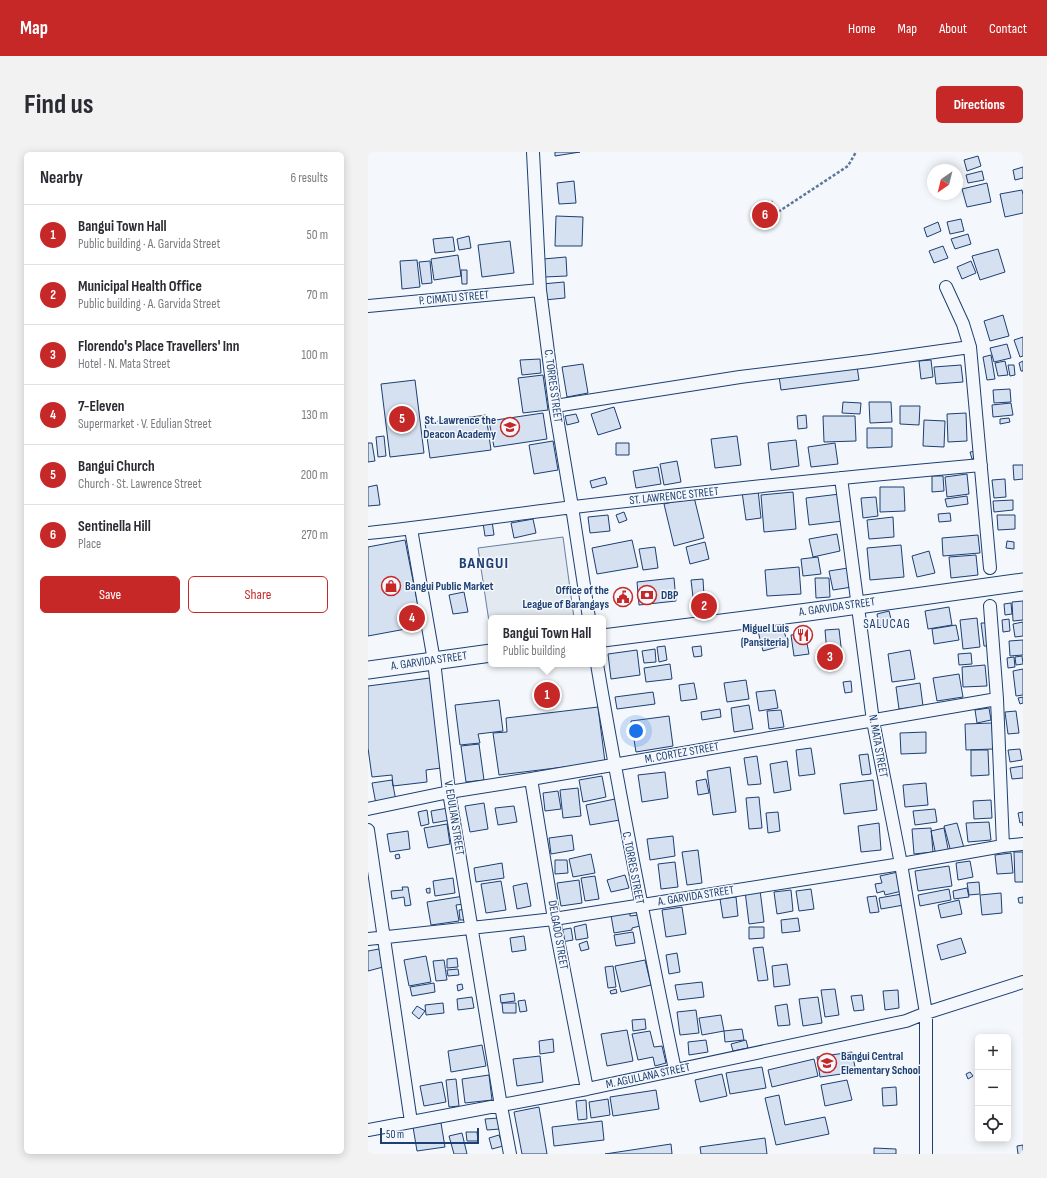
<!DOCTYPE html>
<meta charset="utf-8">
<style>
body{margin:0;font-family:"Sofia Sans Condensed",sans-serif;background:#f2f2f3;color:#2b2b33}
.controls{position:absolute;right:12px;bottom:12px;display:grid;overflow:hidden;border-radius:6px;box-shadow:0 2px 10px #0003}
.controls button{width:36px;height:36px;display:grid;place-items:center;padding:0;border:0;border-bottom:1px solid #e1e1e2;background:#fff;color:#2b2b33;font:20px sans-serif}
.compass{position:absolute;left:559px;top:12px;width:36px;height:36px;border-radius:50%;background:#fff;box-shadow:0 2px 10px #0003;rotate:215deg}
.scale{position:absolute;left:12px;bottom:10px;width:99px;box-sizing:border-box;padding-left:4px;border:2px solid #1d3f73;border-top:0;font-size:11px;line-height:14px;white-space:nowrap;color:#1d3f73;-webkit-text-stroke:3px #f4f7fb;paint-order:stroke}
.you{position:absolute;left:268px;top:579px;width:14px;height:14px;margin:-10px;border:3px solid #fff;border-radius:50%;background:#1a73e8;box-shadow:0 0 0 6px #1a73e833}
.badge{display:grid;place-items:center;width:26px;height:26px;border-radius:50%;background:#c62828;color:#fff;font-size:13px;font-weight:700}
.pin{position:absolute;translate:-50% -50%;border:2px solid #fff;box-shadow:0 1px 4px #0006}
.popup{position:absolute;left:120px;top:463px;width:118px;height:52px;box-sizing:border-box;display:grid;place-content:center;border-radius:6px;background:#fff;filter:drop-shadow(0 1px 3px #0005);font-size:13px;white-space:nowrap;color:#7c7c81}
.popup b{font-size:15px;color:#2b2b33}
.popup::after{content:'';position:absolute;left:50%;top:100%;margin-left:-8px;border:8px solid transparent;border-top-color:#fff}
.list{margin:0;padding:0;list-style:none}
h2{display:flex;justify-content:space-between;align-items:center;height:52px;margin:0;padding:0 16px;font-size:17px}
h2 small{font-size:13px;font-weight:400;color:#7c7c81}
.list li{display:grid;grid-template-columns:26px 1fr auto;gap:12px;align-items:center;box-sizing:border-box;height:60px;padding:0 16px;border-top:1px solid #e1e1e2}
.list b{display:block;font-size:15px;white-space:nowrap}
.list p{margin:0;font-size:13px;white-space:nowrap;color:#7c7c81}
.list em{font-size:13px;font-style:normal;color:#7c7c81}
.actions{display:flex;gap:8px;padding:12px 16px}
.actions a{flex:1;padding:9px 0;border:1px solid #c62828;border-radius:6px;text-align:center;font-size:14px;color:#c62828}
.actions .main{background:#c62828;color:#fff}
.icon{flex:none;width:22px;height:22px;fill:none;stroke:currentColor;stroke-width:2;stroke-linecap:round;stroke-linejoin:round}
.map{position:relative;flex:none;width:655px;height:1002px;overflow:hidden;border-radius:6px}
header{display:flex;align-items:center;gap:24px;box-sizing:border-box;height:56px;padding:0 20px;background:#c62828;color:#fff}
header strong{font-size:19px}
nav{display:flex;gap:22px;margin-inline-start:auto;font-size:14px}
.intro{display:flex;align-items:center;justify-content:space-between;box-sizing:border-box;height:96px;padding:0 24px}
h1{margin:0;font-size:28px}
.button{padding:10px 18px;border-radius:6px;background:#c62828;color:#fff;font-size:14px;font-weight:700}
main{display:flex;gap:24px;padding:0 24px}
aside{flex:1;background:#fff;border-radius:6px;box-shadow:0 2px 10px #0003}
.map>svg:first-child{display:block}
.green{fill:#e3e9f0;stroke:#687fa3}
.building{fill:#d5e0f0;stroke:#1d3f73}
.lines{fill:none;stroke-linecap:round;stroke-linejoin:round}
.street-casing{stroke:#1d3f73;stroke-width:14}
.secondary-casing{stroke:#1d3f73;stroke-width:19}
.path{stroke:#5e769c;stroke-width:2.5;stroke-dasharray:3 2;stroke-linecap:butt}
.street{stroke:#f4f7fb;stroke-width:12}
.secondary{stroke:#f4f7fb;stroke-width:17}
.labels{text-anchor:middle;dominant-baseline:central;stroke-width:3;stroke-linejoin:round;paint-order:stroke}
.street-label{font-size:12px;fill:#1d3f73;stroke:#f4f7fb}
.poi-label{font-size:12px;font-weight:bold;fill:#1d3f73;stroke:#f4f7fb;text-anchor:end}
.neighbourhood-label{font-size:13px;letter-spacing:1px;fill:#1d3f73;stroke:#f4f7fb}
.district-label{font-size:16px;font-weight:bold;letter-spacing:1px;fill:#1d3f73;stroke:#f4f7fb}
</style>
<header>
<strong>Map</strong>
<nav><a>Home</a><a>Map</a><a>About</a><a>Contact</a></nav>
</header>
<div class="intro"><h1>Find us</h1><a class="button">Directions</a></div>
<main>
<aside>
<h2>Nearby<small>6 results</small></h2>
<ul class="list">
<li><span class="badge">1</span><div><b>Bangui Town Hall</b><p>Public building · A. Garvida Street</p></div><em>50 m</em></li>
<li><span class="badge">2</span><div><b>Municipal Health Office</b><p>Public building · A. Garvida Street</p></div><em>70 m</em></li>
<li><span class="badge">3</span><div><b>Florendo's Place Travellers' Inn</b><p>Hotel · N. Mata Street</p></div><em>100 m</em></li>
<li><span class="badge">4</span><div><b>7-Eleven</b><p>Supermarket · V. Edulian Street</p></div><em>130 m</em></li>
<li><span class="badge">5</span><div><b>Bangui Church</b><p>Church · St. Lawrence Street</p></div><em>200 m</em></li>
<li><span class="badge">6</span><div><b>Sentinella Hill</b><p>Place</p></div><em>270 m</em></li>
</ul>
<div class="actions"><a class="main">Save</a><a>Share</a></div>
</aside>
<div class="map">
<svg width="655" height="1002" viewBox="0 0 655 1002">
<rect width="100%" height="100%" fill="#f4f7fb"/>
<path class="green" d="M195 385 206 466H123V483L110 396Z"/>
<path class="building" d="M187 0H212L187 4Z
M610 4 613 14 599 19 596 8Z
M655 15V26L647 28 645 18Z
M614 19 616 28 600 31 598 23Z
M206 29 208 51 191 52 189 31Z
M619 31 623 50 599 55 594 37Z
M654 38 655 43V61L637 65 632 42Z
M401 49 410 63 392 74 383 61Z
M188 64 215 65 214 94H187Z
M593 67 596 79 582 82 579 70Z
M570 70 573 79 559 85 556 76Z
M600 82 603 92 587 97 583 87Z
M101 84 103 96 91 98 89 87Z
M85 85 87 99 67 101 65 87Z
M142 89 146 121 114 125 110 93Z
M575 94 580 106 566 111 561 99Z
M630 97 637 120 612 128 604 104Z
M90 103 93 124 66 128 63 107Z
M198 105 199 124 176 125 175 107Z
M49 108 52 135 34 137 32 109Z
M62 109 64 131 54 132 51 110Z
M603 109 608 121 594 127 589 115Z
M93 118H99V132H94Z
M196 130 197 146 176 148 174 132Z
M635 163 641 184 622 189 616 169Z
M655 185V204L652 205 646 188Z
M639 192 643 206 626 210 622 196Z
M623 203 627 227 619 228 615 205Z
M172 207 173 221 154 223 152 208Z
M563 208 565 225 553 227 551 209Z
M637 209 640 223 630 224 627 211Z
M655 209V219H653L651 211Z
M215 212 220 241 199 245 194 215Z
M593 213 595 230 568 232 566 215Z
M640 213H646L647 223 642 224Z
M489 214 491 228 413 238 411 224Z
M175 223 180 258 155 261 150 226Z
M47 228 56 301 22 305 13 232Z
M642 237 643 250 626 251 625 238Z
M475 250 493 251 492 262 474 261Z
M501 250H523L524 270 502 271Z
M643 251 645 263 625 265 624 253Z
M532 254H552L551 273 532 272Z
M246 255 253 276 230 283 223 262Z
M175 261 179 287 126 295 121 269Z
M598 261 599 289 580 290 579 262Z
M208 262 211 270 199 273 197 264Z
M118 263 123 298 62 306 57 271Z
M438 263 439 276 430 277 429 264Z
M455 264H487L488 289 456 290Z
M641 266 642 270 632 272V267Z
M556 268 577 269 576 295 555 294Z
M499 276H524V295L499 296Z
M16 284 18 304 10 305 8 285Z
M369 284 373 313 347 316 343 287Z
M428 288 431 314 403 318 400 291Z
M185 289 190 318 166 322 161 293Z
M0 291H4L7 309 0 310Z
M248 291H261V303H248Z
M467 291 470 312 443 315 440 295Z
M609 299 611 306 604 307 602 300Z
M309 309 313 330 296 333 292 312Z
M645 313H655V327L646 328Z
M290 315 293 332 268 336 265 319Z
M599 322 601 342 579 345 577 325Z
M564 324H575L576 339 564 340Z
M237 325 239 332 224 336 222 329Z
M637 327 638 345 626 346 624 328Z
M9 333 12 353 0 354V335Z
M512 335H536L537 359 512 360Z
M390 338 393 366 378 368 374 340Z
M425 340 428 377 396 380 393 343Z
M472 342 475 369 441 373 438 346Z
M599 344 600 352 579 355 577 347Z
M326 345 336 386 306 394 296 352Z
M508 345 510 364 495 366 493 346Z
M645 348V358L626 360 625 349Z
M256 360 259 368 251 371 248 363Z
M582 361 583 369 571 370 570 362Z
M240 363 242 379 222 381 220 365Z
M629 363H647V377L630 378Z
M525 365 526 385 501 387 499 368Z
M165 367 168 381 146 386 143 371Z
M124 369 126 383 117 384 115 371Z
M469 382 472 399 445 405 441 387Z
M610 383 612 401 575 404 574 386Z
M37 388 54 474 0 484V395Z
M264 388 270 415 229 422 224 396Z
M639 389 646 390V397L638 396Z
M337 390 341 407 322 412 318 395Z
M533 393 536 425 502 428 499 396Z
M287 395 290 416 275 418 271 397Z
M561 399 567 421 549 425 544 404Z
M608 403 610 423 583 426 581 405Z
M450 405 453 422 435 424 433 407Z
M431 415 433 442 399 444 397 418Z
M480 416 484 435 465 438 461 419Z
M306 426 308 449 271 453 269 430Z
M447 426H461L462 445 448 446Z
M335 427 336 444 325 445 323 428Z
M96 440 100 460 85 462 81 443Z
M346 445 349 459 335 462 332 448Z
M655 449V468L645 469 644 450Z
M643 451 644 462 637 463 636 452Z
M581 455 584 473 560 477 557 459Z
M521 459 524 471 511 474 509 462Z
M609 466 612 495 595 497 592 468Z
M641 467 642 479 635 480 634 468Z
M655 470V484L647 485 645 472Z
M613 471H620L622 494H616Z
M414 473 420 492 395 499 390 479Z
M588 473 591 488 566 492 564 477Z
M471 477 475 512 460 513 457 478Z
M437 481 441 502 426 504 423 483Z
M655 488V503L642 504 641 489Z
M297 494 299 508 291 510 289 495Z
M333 494 334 504 326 505 324 495Z
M287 497 288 510 276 511 274 499Z
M269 498 272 523 243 527 240 502Z
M542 498 547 527 524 530 520 502Z
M603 501 604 512 591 513 590 502Z
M654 504 655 512 648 513 647 505Z
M646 505 647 515 640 516 639 506Z
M302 512 304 527 278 530 276 516Z
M617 513 619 534 595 535 594 515Z
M655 517V543L648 544 645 519Z
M591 522 595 545 569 549 565 526Z
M62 526 73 616 58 618 59 630 25 634 24 623 4 625 0 596V534Z
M378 528 381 547 359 550 356 531Z
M483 529 484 540 477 541 475 530Z
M326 531 329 547 313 549 311 533Z
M552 531 555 554 531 557 528 535Z
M407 538 410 556 391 559 388 540Z
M285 540 287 552 249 557 247 545Z
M655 545V551L652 552 650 546Z
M131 548 135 579 110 582 112 591 92 593 87 553Z
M381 553 385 577 366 580 363 556Z
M230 555 237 610 131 623 125 581 139 580 138 566Z
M621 556 623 568 609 571 607 558Z
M352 557 353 565 334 568 333 560Z
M413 558 416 575 401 577 399 559Z
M648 559 651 581 640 582 637 560Z
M301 564 305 594 268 600 263 569Z
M624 571 625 597 598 598 597 572Z
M558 580V601L533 602 532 581Z
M111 592 116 628 98 630 93 594Z
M443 596 447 622 431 624 428 598Z
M652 597 654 608 642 610 640 598Z
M603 598H620L621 623 603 624Z
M500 602 503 622 494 623 491 603Z
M389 604 393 632 380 633 376 606Z
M419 609 423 638 406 641 402 612Z
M655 614V626L644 627 642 616Z
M362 615 368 660 345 663 339 619Z
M297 620 300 646 274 650 270 623Z
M234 624 238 645 215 650 211 628Z
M338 627 341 641 330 643 328 629Z
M24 628 28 649 8 652 4 631Z
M505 628 509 658 476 662 472 632Z
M558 631 560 653 537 655 535 633Z
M210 636 213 664 195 666 192 638Z
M190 639 193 657 177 659 175 641Z
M391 645 394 676 381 677 378 646Z
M247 647 252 668 222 673 218 653Z
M623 648 624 666 606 667 605 649Z
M116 651 120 677 102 680 97 654Z
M146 654 149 670 130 673 127 656Z
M80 656 82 668 65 671 63 659Z
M567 657 569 670 547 673 545 659Z
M59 658 61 672 53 674 50 660Z
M410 660 412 679 400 681 398 661Z
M655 660V674L654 670 652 671 650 661Z
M621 670 623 688 600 690 598 671Z
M511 671 513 698 493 700 490 674Z
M589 671 596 696 583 700 576 674Z
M79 672 82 692 60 696 56 676Z
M563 676 565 700 546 702 544 677Z
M576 676 581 702 568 704 563 679Z
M40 679 42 697 22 700 19 682Z
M204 683 206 698 183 702 181 686Z
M305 684 307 704 282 708 279 687Z
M330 698 334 731 319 733 314 700Z
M646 700H655V730H647Z
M643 701 645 721 629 722 627 703Z
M31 702 32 706 28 707 27 703Z
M223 702 227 721 205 725 201 707Z
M187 708H199L200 721 187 722Z
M602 709 605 725 590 728 588 711Z
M307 710 310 735 293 737 290 712Z
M134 711 136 726 108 730 106 716Z
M581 714 584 734 550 739 547 719Z
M530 720 534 739 517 743 516 739 509 741 507 732 514 731 512 724Z
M257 723 261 736 243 740 239 728Z
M227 724 231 747 217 749 213 726Z
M85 726 87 741 67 744 65 729Z
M211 728 214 751 193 754 189 731Z
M133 729 138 758 118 761 113 732Z
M611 730 612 742 601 743 599 731Z
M159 731 163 754 149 757 145 734Z
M34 735H40L43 753 37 754 36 745 24 747 23 739 35 738Z
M62 736V741H59L58 737Z
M599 736 601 745 586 747 585 739Z
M443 737 446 757 431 759 428 739Z
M581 737 583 748 552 754 550 743Z
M392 738 396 770 381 772 377 739Z
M423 738 425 759 409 762 406 740Z
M633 741 634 761 614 763 612 743Z
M534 742 536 753 513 757 511 746Z
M96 744 97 752 88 753 91 769 63 773 59 750Z
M508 744 511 760 502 761 499 745Z
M368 745 370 764 355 766 352 747Z
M655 745V751H651L650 746Z
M591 748 594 762 573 766 570 753Z
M314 755 318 782 298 785 294 758Z
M99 757V768H92L91 758Z
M262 760V764L270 763 272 774 264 776V778L246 781 243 763Z
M430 766 432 779 414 781 413 768Z
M218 772 220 786 208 788 206 775Z
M381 775H396V786L381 787Z
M203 776 205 788 194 790 192 778Z
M265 780 267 791 248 794 246 783Z
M156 784 158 798 144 800 142 786Z
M593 786 598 801 573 808 569 793Z
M219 789 221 797 213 799 211 792Z
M395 795 400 828 390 829 385 796Z
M11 797 15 815 0 819V799Z
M309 801 312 820 301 822 298 803Z
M58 804 63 830 41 834 36 808Z
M89 806 90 815 79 816V807Z
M76 808 79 828 68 829 65 809Z
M277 808 283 833 253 840 247 814Z
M419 812 422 833 406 835 404 814Z
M245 814 248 835 240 836 237 815Z
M90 817 91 823 80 824 79 818Z
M334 830 336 845 310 848 307 833Z
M66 831 67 840 44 844 42 835Z
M94 832 95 837 90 839 89 833Z
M248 837 249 841 243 842 242 839Z
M467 837 471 863 457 865 453 838Z
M530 838 531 856 517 858 515 839Z
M146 841 147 849 133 851 132 843Z
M494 843 496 858 486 859 483 844Z
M104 845 106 856 90 858 89 847Z
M450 845 454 871 435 874 431 847Z
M157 848 159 859 152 860 150 849Z
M75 851 76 861 58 863 57 853Z
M134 851H148V861H135Z
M419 852 422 873 410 874 407 854Z
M49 854 57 859 51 867 44 861Z
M328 858 331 881 312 883 309 860Z
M353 863 356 879 334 883 331 866Z
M277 867 278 877 265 879 264 868Z
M374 877 376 888 357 890 356 879Z
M259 878 265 909 239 914 233 882Z
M282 879 286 895 294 894 298 911 287 914 285 905 270 908 264 882Z
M185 887 186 900 172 902 171 889Z
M338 888 340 900 321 903 320 890Z
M378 888 380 896 365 899 363 892Z
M114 893 118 914 83 920 80 899Z
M484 900 488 920 452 925 449 905Z
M172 904 175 930 149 934 145 907Z
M446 907 450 924 404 935 400 918Z
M394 915 398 936 362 942 358 921Z
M602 920 605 924 600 927 598 922Z
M354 922 359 944 332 950 327 928Z
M121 923 124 948 97 951 94 927Z
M88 927 91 954 81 955 78 928Z
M479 928 484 948 457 954 453 933Z
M74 930 78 950 56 954 52 934Z
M528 935 529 953 515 954 514 936Z
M288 938 291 957 245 964 242 945Z
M411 943 417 973 457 965 461 982 408 993 397 946Z
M240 947 242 963 223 966 221 950Z
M218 948 219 967 210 968 208 949Z
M171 955 179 1002H154L146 960Z
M131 966 132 977 119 978 117 967Z
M234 969 236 988 186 994 184 975Z
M73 971 77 995 49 999 45 975Z
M98 980H109L110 989H99Z
M94 981 99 1002H86L81 984Z
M131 983 135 994 124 997 121 986Z
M397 986 399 1002H333L332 995Z
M303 992 304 1002H237Z
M655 993V1002H650L649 994Z
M506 996 528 997V1002H506Z"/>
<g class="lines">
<g class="street-casing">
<path id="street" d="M165 0 172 138 187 254 204 355 221 466
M578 135 595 172 602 195 622 416
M0 154 172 138
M187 254 372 225 502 209 602 195
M473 326 505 569 533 712 558 861V1002
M43 377 66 509 81 640 133 954 142 1002
M0 381C69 374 137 363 206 355 341 339 477 325 613 313
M622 454 629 547 635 694
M229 512C252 648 279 783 307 918
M163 627 186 767 219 937
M0 657 81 640 163 627 629 547
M0 678 43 970
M0 787 186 767 533 712 635 694 655 692
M0 978 219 937 538 869 558 861 655 830"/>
</g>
<g class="secondary-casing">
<path id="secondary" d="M235 486 440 460 655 430
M0 518 123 501"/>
</g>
<path class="path" d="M402 52 404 50 410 60 480 14 488 0
M385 60 384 58 399 49 400 50"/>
<use href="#street" class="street"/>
<use href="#secondary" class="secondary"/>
</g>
<defs>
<g id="school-ring" transform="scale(1)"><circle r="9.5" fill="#f4f7fb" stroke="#c62828" stroke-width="1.5"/><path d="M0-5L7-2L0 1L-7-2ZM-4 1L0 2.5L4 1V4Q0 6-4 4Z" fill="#c62828"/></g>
<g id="shop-ring" transform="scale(1)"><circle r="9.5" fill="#f4f7fb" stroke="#c62828" stroke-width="1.5"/><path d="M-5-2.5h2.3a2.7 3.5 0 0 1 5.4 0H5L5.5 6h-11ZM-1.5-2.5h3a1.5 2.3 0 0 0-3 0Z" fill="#c62828"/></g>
<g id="bank-ring" transform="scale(1)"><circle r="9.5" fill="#f4f7fb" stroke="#c62828" stroke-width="1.5"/><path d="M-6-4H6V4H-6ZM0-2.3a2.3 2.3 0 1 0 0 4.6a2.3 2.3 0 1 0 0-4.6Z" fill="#c62828"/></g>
<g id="civic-ring" transform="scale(1)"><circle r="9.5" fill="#f4f7fb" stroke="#c62828" stroke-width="1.5"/><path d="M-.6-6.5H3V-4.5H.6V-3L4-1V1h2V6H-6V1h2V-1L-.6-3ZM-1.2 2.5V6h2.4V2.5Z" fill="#c62828"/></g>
<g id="restaurant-ring" transform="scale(1)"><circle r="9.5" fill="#f4f7fb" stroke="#c62828" stroke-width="1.5"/><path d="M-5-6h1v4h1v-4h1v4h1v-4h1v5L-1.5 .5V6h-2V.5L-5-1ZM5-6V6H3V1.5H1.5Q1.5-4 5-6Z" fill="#c62828"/></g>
</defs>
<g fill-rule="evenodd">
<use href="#school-ring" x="142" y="275"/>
<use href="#shop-ring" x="23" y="434"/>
<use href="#bank-ring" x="279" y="443"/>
<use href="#civic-ring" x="255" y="445"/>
<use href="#restaurant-ring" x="435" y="483"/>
<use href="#school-ring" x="459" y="911"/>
</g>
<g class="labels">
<g class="street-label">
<text transform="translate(86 146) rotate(-5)">P. CIMATU STREET</text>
<text transform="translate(185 234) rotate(82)">C. TORRES STREET</text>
<text transform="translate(306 344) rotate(-6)">ST. LAWRENCE STREET</text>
<text transform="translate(469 455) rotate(-8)">A. GARVIDA STREET</text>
<text transform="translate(61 509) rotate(-8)">A. GARVIDA STREET</text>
<text transform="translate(510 594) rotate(80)">N. MATA STREET</text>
<text transform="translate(314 601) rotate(-10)">M. CORTEZ STREET</text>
<text transform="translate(86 666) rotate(81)">V. EDULIAN STREET</text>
<text transform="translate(265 716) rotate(79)">C. TORRES STREET</text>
<text transform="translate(328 744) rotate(-9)">A. GARVIDA STREET</text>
<text transform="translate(190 783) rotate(80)">DELGADO STREET</text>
<text transform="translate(280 924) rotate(-12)">M. AGULLANA STREET</text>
</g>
<g class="poi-label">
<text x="128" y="268">St. Lawrence the<tspan x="128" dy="14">Deacon Academy</tspan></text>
<text x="37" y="434" text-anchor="start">Bangui Public Market</text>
<text x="241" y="438">Office of the<tspan x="241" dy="14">League of Barangays</tspan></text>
<text x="293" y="443" text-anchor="start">DBP</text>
<text x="421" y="476">Miguel Luis<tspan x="421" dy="14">(Pansiteria)</tspan></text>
<text x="473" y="904" text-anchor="start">Bangui Central<tspan x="473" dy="14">Elementary School</tspan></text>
</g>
<g class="neighbourhood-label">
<text x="519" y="472">SALUCAG</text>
</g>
<g class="district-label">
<text x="116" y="411">BANGUI</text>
</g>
</g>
</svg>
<div class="controls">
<button>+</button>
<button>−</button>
<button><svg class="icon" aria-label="locate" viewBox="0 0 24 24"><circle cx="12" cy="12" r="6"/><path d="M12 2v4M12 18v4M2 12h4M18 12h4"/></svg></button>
</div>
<svg class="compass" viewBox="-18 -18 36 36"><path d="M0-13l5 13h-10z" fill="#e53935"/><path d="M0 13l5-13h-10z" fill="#7c7c81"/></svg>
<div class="scale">50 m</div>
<div class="you"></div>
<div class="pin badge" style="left:179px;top:543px">1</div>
<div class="popup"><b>Bangui Town Hall</b>Public building</div>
<div class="pin badge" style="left:336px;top:454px">2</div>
<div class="pin badge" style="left:462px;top:505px">3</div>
<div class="pin badge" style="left:44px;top:466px">4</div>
<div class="pin badge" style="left:34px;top:267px">5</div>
<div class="pin badge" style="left:397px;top:63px">6</div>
</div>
</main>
